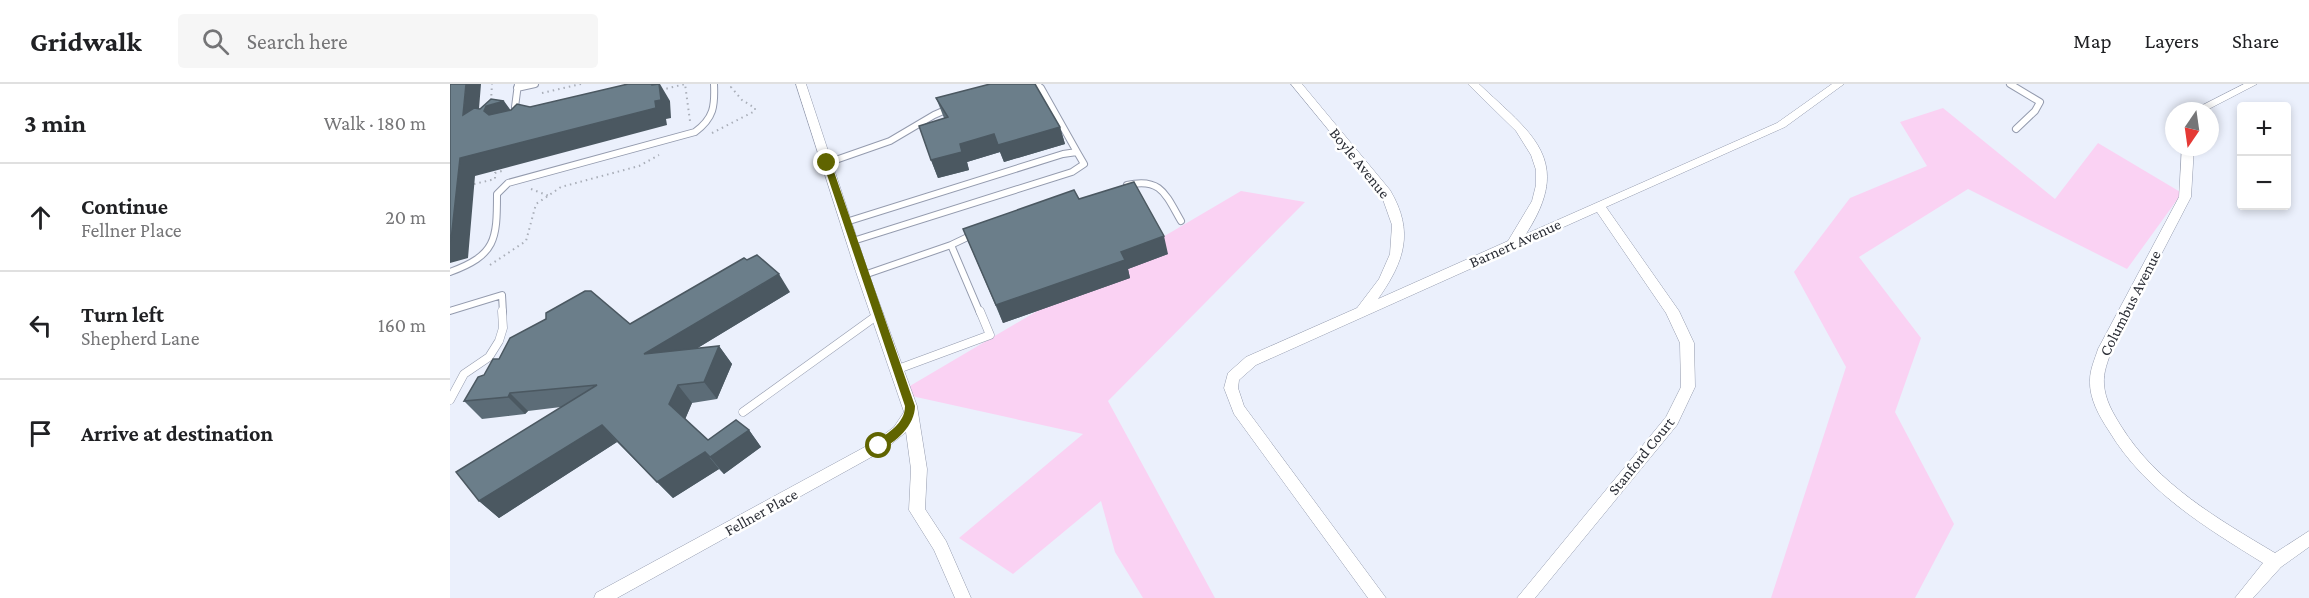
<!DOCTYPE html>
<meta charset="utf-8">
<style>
body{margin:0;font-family:"Crimson Pro",serif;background:#f6f6f6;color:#202124}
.controls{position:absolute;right:18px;top:18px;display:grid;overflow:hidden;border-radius:6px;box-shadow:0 3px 9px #0003}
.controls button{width:54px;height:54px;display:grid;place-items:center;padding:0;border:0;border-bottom:2px solid #e0e0e0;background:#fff;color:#202124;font:30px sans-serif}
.compass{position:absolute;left:1715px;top:18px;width:54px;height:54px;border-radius:50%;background:#fff;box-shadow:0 3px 9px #0003;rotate:193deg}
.stop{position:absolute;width:18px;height:18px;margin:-14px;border:4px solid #606400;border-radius:50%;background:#fff}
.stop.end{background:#606400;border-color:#fff;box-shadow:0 2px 6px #0008}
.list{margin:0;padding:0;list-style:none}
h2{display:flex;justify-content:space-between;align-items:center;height:78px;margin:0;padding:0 24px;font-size:26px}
h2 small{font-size:20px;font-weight:400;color:#757577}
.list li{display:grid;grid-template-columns:39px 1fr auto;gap:18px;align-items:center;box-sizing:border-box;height:108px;padding:0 24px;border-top:2px solid #e0e0e0}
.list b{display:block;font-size:22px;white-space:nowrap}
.list p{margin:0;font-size:20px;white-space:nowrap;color:#757577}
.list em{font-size:20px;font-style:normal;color:#757577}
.icon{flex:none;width:33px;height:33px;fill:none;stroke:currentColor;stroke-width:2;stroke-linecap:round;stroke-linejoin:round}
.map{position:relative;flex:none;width:1859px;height:514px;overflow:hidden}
header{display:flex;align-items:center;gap:36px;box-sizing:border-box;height:84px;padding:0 30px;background:#fff;border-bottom:2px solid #e0e0e0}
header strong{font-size:28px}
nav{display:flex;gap:33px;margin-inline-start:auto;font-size:21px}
.search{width:420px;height:54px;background:#f6f6f6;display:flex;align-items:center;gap:15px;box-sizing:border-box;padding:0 21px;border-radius:6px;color:#757577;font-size:22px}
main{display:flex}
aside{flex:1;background:#fff}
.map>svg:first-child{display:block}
.green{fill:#fad2f3}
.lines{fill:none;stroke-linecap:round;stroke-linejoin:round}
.service-far1-casing{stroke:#949bae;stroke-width:8}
.service-casing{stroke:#949bae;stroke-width:9}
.minor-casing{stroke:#949bae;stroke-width:1}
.path{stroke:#a9aeb8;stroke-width:2;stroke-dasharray:1.5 4;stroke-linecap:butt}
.service-far1{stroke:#fff;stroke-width:6}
.service{stroke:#fff;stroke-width:8}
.minor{fill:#fff;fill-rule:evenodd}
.wall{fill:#5c6c77}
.shaded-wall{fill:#4b5861}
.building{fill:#6b7e8a;stroke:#4b5861;stroke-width:1.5}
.route{fill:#606400}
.labels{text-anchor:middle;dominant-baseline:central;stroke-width:5;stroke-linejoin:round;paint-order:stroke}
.street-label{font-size:16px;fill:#2c2f37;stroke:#fff}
</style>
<header>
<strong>Gridwalk</strong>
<div class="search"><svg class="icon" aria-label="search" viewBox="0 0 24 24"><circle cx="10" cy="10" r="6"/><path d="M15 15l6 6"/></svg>Search here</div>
<nav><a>Map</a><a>Layers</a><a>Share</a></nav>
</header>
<main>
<aside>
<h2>3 min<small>Walk · 180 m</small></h2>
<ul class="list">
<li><svg class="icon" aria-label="ahead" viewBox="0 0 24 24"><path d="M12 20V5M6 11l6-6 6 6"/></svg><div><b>Continue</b><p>Fellner Place</p></div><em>20 m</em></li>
<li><svg class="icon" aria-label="left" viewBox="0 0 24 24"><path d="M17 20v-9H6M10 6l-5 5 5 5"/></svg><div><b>Turn left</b><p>Shepherd Lane</p></div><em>160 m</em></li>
<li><svg class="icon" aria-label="arrive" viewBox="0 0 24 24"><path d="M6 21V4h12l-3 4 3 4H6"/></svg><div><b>Arrive at destination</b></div></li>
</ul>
</aside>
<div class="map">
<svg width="1859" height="514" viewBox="0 0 1859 514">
<rect width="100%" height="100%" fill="#ebf0fc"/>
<path class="green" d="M1493 24 1605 115 1648 59 1732 109 1677 185 1518 105 1409 173 1471 254 1445 328 1504 440 1465 514H1321L1396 283 1344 188 1400 114 1477 82 1450 38Z
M791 107 855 118 658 317 765 514H693L665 468 651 417 563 490 509 454 633 350 448 309Z"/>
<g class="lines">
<g class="service-far1-casing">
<path id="service-far1" d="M1560 0 1590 18 1585 27 1566 45
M577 2 587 1 591 4 627 68
M67 4 85 0
M65 23 68 0
M377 79 440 57 484 31 500 24
M677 101C711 93 716 111 731 137
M396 138 613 70 627 68 634 80 622 88 403 157
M501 161 524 150
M0 188C46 171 47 156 47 110L58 99 245 48C264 34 265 22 264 0
M414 191 501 161 530 229
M0 227 52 211 53 229"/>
</g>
<g class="service-casing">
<path id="service" d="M448 285 540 251 530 227
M0 316 14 290 39 273 49 257 53 244 52 227
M293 328 429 230"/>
</g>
<g class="minor-casing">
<path id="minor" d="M346 0H356L418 188 467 322 477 385 475 425 496 457 521 514H505L484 466 459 426 461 385 456 348 434 366 167 514H144L146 509 424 358 444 343 454 328 406 188Z
M841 0H852L940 106C965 148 954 178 928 215L1058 157 1082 117 1086 101V86L1081 71 1066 47 1018 0H1029C1082 50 1124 76 1076 150L1327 39 1382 0H1394L1335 43 1156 123 1229 227 1244 259 1245 303 1227 341 1085 514H1067L1216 333 1231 303 1230 259 1216 229 1147 128 806 281 789 296 788 304 794 322 936 514H918L784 330 774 304 778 289 796 273 907 224 929 195 940 170 942 141 931 110Z
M1794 0H1807L1755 27H1741Z
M1732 63H1744L1741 113 1662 265C1658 277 1653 288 1654 300 1655 316 1663 329 1671 342 1707 400 1768 435 1825 469L1859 447V463L1831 483 1803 514H1785L1813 479C1755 443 1695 407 1659 347 1649 332 1639 314 1640 296 1640 285 1645 275 1648 265L1729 113Z"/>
</g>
<path class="path" d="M211 6 235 0 240 37
M92 9 131 0
M41 17 42 0
M262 49 305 27V24L292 16 281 3 283 0
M24 100 45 95V89L55 86
M81 105 99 112
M40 181 76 157 86 120 111 103 189 82 209 71"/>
<use href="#service-far1" class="service-far1"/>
<use href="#service" class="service"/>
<use href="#minor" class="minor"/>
</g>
<path class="wall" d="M486 14 610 43 615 60 554 78 550 68 517 78 519 86 488 94 481 76 494 34Z
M629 115 718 170 678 185 680 194 553 239 513 145Z
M340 208 246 265 269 262 282 280 267 315 242 319 235 335 258 356 299 346 311 363 274 390 269 385 223 414 167 358 49 434 29 417 111 323 78 327 75 330 32 335 14 317 34 291 49 275 180 240Z"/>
<path class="shaded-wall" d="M16 0H31L27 49 13 31Z
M202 0H210L220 17 221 34 216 35 217 41 25 92 18 174 0 179V157L10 74Z
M54 17 67 35 48 45 34 27 36 22Z
M610 43 615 60 554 78 550 68 517 78 519 86 488 94 481 76 510 60 544 50Z
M714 152 718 170 678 185 680 194 553 239 546 221 671 168Z
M329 190 340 208 208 288 194 270Z
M269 262 282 280 267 315 254 298Z
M228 301 242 319 234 338 219 320Z
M60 309 78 327 75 330 58 313Z
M152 341 167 358 49 434 29 417Z
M299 346 311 363 274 390 260 373Z
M255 368 269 385 223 414 207 398Z"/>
<path class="building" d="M0 0H16L13 31 24 24 30 25 41 15 54 17 36 22 34 27 39 31 61 26 67 20 80 23 178 0H202V1L209 0 211 16 205 17 206 24 10 74 1 156 0 157Z
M540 0H585L610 43 548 61 544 50 510 60 512 68 481 76 469 42 498 33 486 14Z
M684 98 714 152 671 168 675 176 546 221 513 145 624 106 629 115Z
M307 171 329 190 194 270 269 262 254 298 228 301 219 320 258 356 286 336 299 346 260 373 255 368 207 398 152 341 29 417 6 388 147 301 60 309 58 313 14 317 28 293 34 291 43 275H49L60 254 96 235V229L135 207H141L180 240 294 174 297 176Z"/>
<path class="route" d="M377 77 381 79 465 322C465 341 446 359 429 366L424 362 425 359C438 348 455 340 455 322L373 79Z"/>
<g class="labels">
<g class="street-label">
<text transform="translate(910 79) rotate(51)">Boyle Avenue</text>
<text transform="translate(1065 159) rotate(-24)">Barnert Avenue</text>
<text transform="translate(1680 219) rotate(-63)">Columbus Avenue</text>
<text transform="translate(1191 372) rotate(-51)">Stanford Court</text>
<text transform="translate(311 428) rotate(-29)">Fellner Place</text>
</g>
</g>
</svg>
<div class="controls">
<button>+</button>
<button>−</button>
</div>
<svg class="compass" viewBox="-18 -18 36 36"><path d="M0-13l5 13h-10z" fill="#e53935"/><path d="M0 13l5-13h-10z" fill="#757577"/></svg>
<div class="stop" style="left:429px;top:362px"></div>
<div class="stop end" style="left:377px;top:79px"></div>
</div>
</main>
